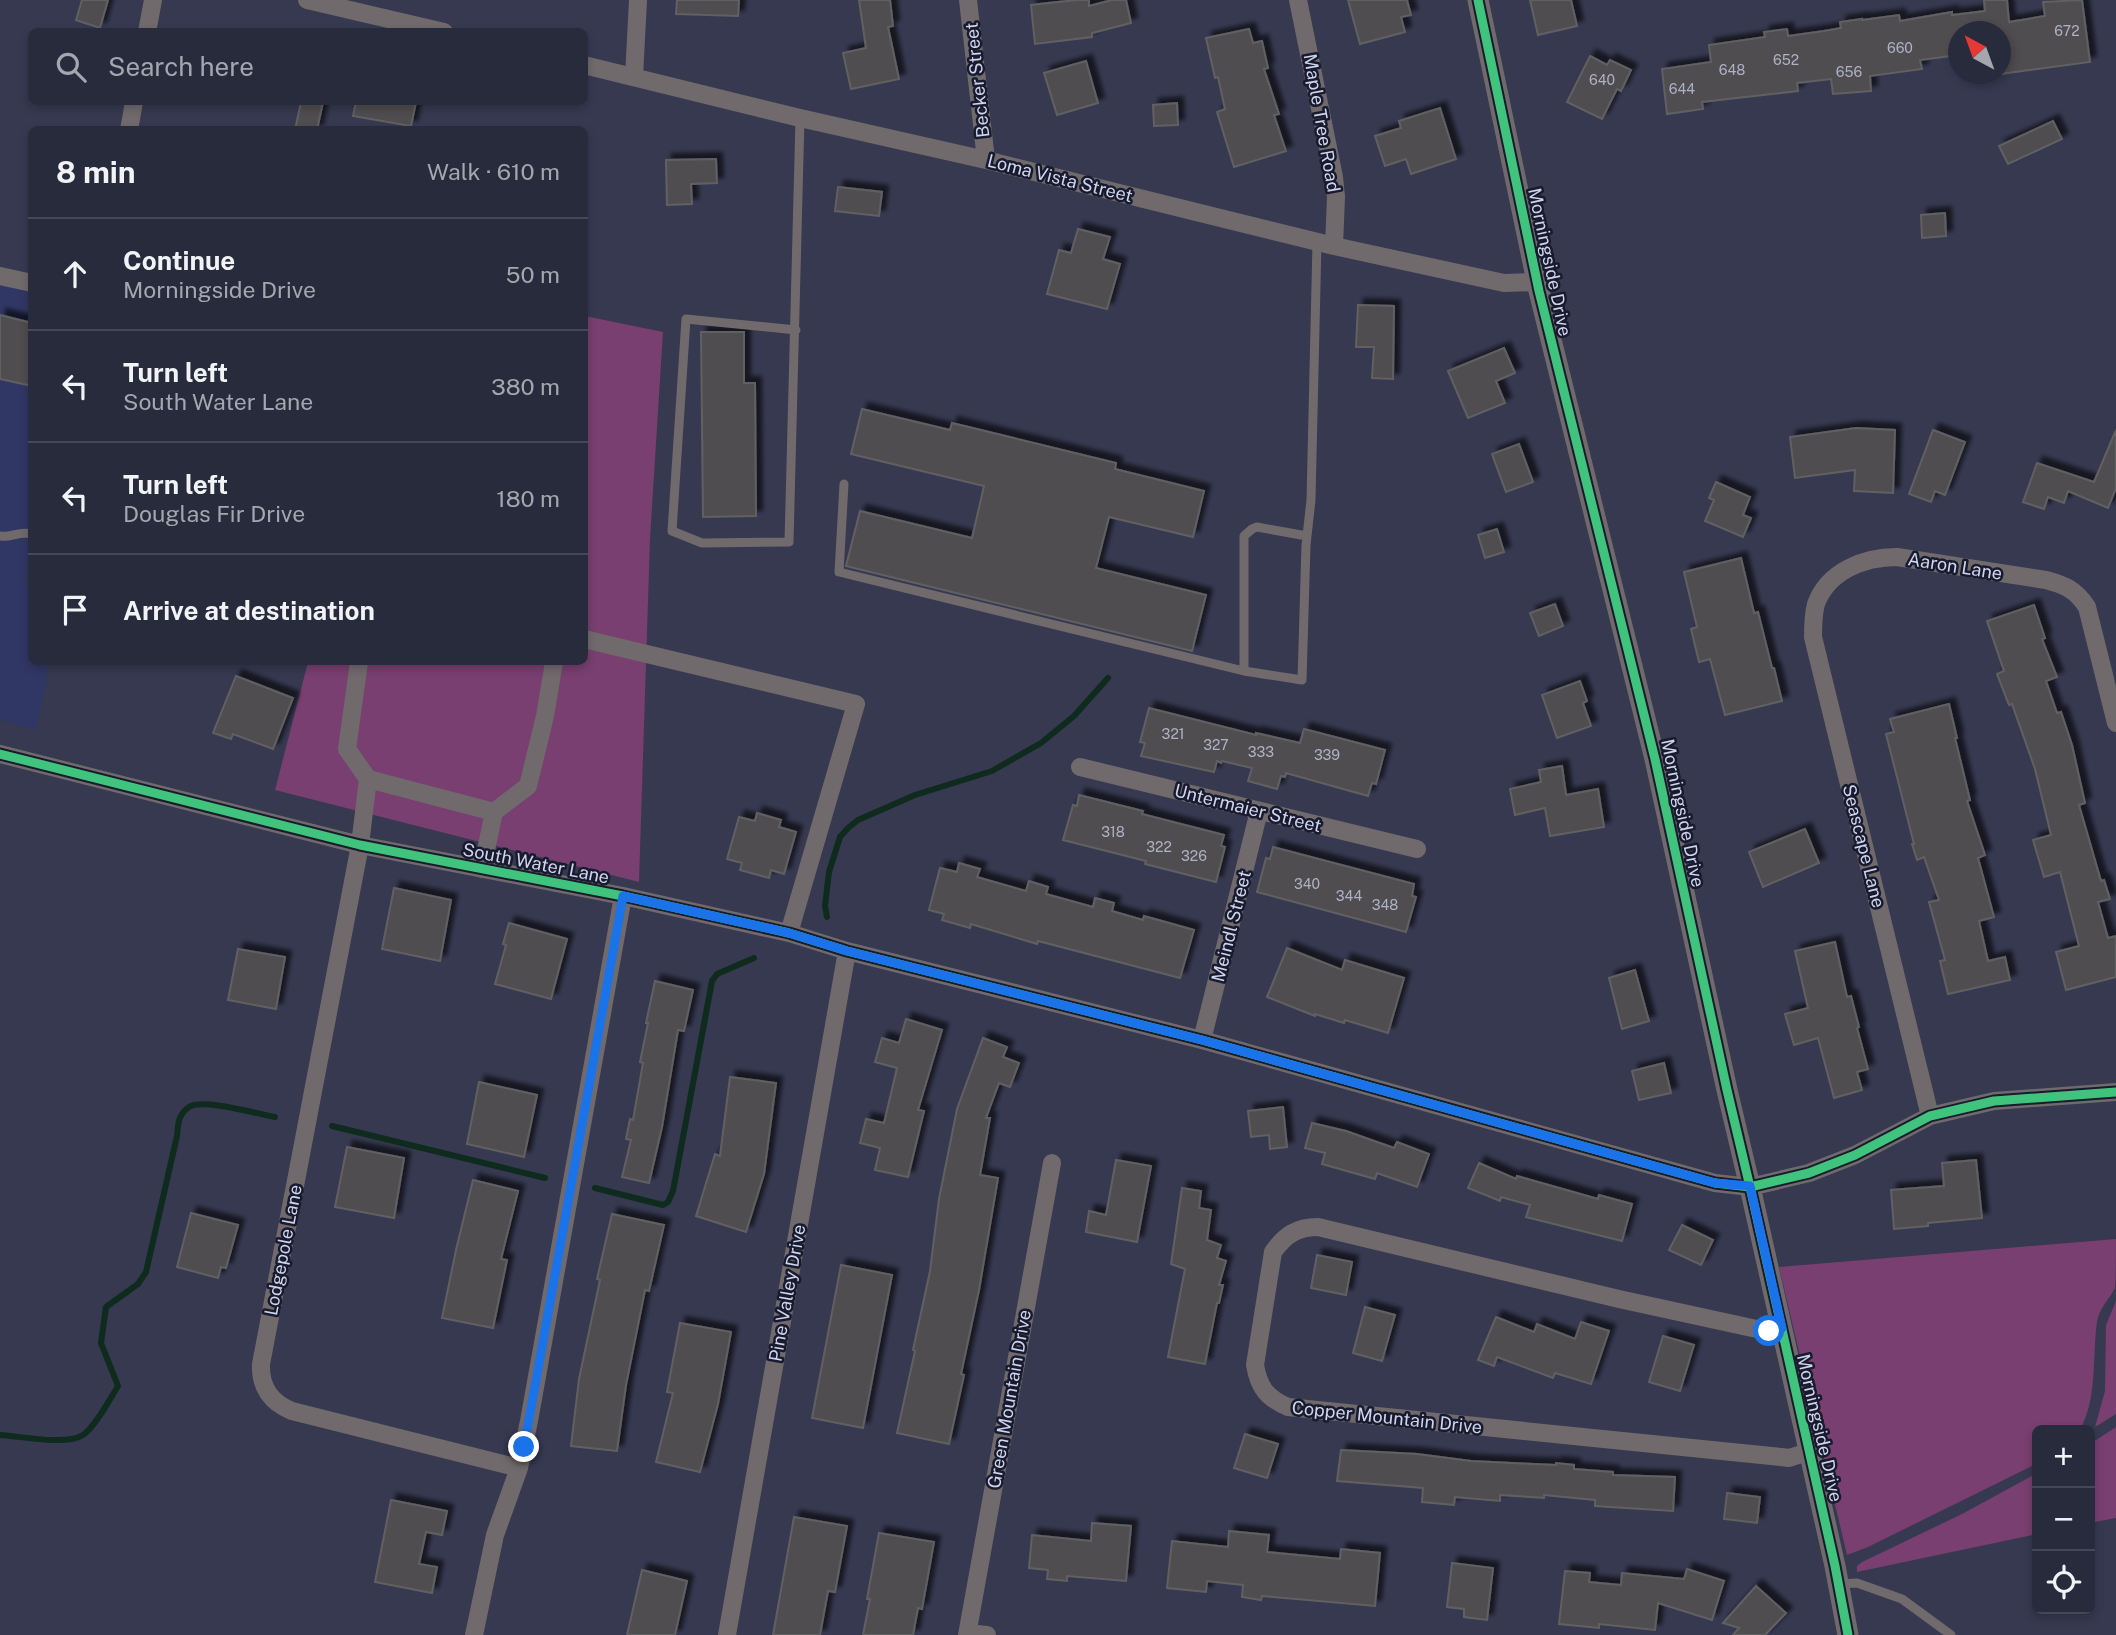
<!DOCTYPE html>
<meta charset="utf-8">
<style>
body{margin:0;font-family:"Public Sans",sans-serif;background:#343747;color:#f1f3f6}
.controls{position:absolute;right:21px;bottom:21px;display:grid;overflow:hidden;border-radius:10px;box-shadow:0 4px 10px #0003}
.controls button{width:63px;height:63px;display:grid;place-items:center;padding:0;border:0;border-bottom:2px solid #444756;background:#282b3c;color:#f1f3f6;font:35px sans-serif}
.compass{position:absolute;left:1948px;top:21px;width:63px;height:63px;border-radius:50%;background:#282b3c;box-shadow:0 4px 10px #0003;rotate:319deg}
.stop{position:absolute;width:21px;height:21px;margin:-16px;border:5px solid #1a73e8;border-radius:50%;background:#fff}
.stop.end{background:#1a73e8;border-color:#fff;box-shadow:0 2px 7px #0008}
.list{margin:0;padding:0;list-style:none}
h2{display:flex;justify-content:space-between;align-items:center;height:91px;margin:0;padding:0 28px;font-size:30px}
h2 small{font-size:23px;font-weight:400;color:#a5a7af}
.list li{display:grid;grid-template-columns:46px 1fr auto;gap:21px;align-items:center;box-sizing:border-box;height:112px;padding:0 28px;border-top:2px solid #444756}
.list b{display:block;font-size:26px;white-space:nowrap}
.list p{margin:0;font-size:23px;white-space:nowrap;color:#a5a7af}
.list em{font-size:23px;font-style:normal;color:#a5a7af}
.icon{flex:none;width:38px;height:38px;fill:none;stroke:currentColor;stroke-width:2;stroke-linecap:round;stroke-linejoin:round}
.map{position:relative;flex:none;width:2116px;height:1635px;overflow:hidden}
.search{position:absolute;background:#282b3c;box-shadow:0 4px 10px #0003;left:28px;top:28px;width:560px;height:77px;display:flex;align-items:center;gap:18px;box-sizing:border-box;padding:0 24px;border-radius:10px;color:#a5a7af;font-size:26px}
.panel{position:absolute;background:#282b3c;box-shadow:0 4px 10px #0003;left:28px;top:126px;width:560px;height:539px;border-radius:10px}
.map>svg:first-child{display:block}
.built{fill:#313764}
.green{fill:#783f70}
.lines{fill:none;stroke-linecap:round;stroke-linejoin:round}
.stream{stroke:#0e2b1d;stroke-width:6}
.building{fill:#4f4e4f;stroke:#616063;stroke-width:2;filter:url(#shadow)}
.service{stroke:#706a6d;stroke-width:9}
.minor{stroke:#706a6d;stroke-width:18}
.tertiary{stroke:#706a6d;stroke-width:21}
.cycleway-casing{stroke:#181b2d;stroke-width:13}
.cycleway{stroke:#40c37c;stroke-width:9}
.route{stroke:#1a73e8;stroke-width:9}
.labels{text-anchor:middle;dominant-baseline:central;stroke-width:5;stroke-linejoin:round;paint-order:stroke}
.number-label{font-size:14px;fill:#aeb2c6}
.street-label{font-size:18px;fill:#ced4ee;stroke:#181b2d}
</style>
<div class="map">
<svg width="2116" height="1635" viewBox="0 0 2116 1635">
<defs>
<filter id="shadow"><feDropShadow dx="6" dy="-6" stdDeviation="2" flood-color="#0009"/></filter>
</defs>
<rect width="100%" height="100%" fill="#363950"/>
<path class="built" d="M0 276 31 282 32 554 26 581 31 583 32 662H50L36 730 0 720Z"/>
<path class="green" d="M585 316 663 332 650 539 639 882 275 790 308 662H584Z
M2116 1239C2116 1250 2116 1279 2115 1288 2109 1300 2099 1308 2097 1322 2092 1358 2098 1397 2080 1430H2037V1462L2030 1467 1868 1547 1847 1555 1779 1267Z
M2116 1301V1414L2095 1427 2105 1391 2106 1325Z
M2116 1427V1518L2090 1523V1444Z
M2037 1473V1534L1857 1572V1566L1862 1562 1962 1514Z"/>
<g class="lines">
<path class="stream" d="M827 917 825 906 829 872 840 837 848 828 858 820 915 795 992 771 1041 743 1074 716 1108 678
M332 1126 545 1178
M595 1188 663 1205 668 1202 673 1191 712 981 717 974 754 958
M0 1435C19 1436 66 1446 83 1435 95 1427 110 1399 118 1386L101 1343 106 1307 138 1284 146 1272 177 1136C178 1125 178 1114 189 1107 203 1098 258 1114 275 1117"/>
</g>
<path class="building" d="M82 0H108L100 28 76 20Z
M677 0H739L738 16 676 14Z
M859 0H890L893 26 888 27 899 79 851 89 843 53 866 48Z
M1076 0H1089V6L1112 0H1126L1131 23 1092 33V37L1035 44 1031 5Z
M1348 0H1407L1411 15 1401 17 1405 32 1360 44Z
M1530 0H1571L1577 26 1538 35Z
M1984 0H2007L2009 22 2045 16 2043 2 2082 0 2090 62 2000 74V32H1958V55L1920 60 1922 69 1870 76 1871 91 1833 94 1831 79 1797 83 1798 91 1702 102 1703 109 1667 114 1662 69 1711 62 1709 45 1765 37 1764 32 1787 29 1788 36 1824 31 1841 28 1840 22 1862 19V20L1899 15 1900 21 1952 12V15L1985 11Z
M1249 29 1253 43 1262 41 1268 68 1264 69 1279 114 1274 115 1286 151 1234 167 1217 112 1225 109 1218 77 1215 78 1206 38Z
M1590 56 1607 65 1610 60 1631 70 1621 91 1617 89 1602 119 1567 102Z
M1086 61 1098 103 1057 115 1044 73Z
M301 102H323L317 130H295Z
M356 102H416L411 126 353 116Z
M1177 103 1178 125 1154 126 1153 105Z
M1440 108 1456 159 1411 174 1406 159 1385 166 1375 136 1401 128 1399 121Z
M2053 121 2062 139 2008 164 1999 146Z
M716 159 717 183 691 184 692 204 667 205 666 160Z
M838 187 882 192 879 216 835 211Z
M1945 213 1946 236 1922 238 1921 215Z
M1078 229 1110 237 1103 259 1120 264 1107 309 1047 294 1059 250 1071 253Z
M1358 305 1394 306 1393 379 1372 378 1374 347H1356Z
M0 315 32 323V386L0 379Z
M701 332H744V383H755L756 516 703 517Z
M1504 348 1515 373 1496 381 1505 403 1468 418 1448 371Z
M862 409 950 430 952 423 1116 463 1115 469 1204 491 1193 537 1109 517 1096 568 1206 595 1192 651 846 566 860 511 972 538 984 486 851 454Z
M1856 428 1895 430 1893 493 1854 491 1855 470 1795 478 1790 437Z
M1933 430 1965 442 1945 495 1935 491 1931 502 1909 494Z
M2116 430V488L2108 508 2068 491 2064 503 2048 497 2044 509 2023 502 2037 463 2094 482Z
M1519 444 1533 482 1506 492 1492 454Z
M1716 482 1750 497 1743 515 1751 518 1743 537 1705 521 1714 500 1709 498Z
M1497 529 1504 552 1485 558 1478 535Z
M1741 558 1754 613 1758 612 1772 668H1774L1782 701 1725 715 1710 659 1699 662 1691 629 1697 627 1684 572Z
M1555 604 1563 626 1539 636 1530 613Z
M2034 605 2045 638 2042 639 2057 677 2046 681 2057 713 2061 712 2072 745 2085 803 2079 805 2101 881 2104 880 2110 899 2098 902 2108 938 2116 936V977L2066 990 2056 952 2079 946 2060 872 2044 877 2033 840 2051 835 2035 769 2012 704 2009 705 1997 674 2004 671 1987 621Z
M236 676 293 698 273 749 233 734 231 739 213 733Z
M1580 681 1587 701 1583 703 1591 726 1557 738 1542 695Z
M1949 704 1957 738H1955L1970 800 1967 801 1985 855 1978 858 1994 917 1979 921 1988 961 2005 957 2010 980 1948 994 1940 961 1945 960 1929 902 1939 900 1924 857 1917 860 1912 844H1914L1886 734 1894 732 1890 719Z
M1149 708 1256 735V733L1300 743 1304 729 1385 750 1376 784 1372 783 1368 796 1286 773 1285 777 1281 776 1277 789 1248 781 1252 768 1222 761 1221 763 1217 761 1214 772 1141 756 1145 743 1140 742Z
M1562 766 1566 795 1598 789 1604 827 1550 836 1545 808 1515 815 1510 789 1541 782 1539 770Z
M1079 795 1143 811 1142 814 1224 835 1221 846 1225 847 1216 882 1145 864 1146 861 1063 840 1073 805 1077 806Z
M757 813 781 820 779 827 796 832 784 874 771 870 769 878 740 870 742 863 727 859 739 817 755 821Z
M1805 829 1819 863 1763 887 1749 852Z
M1273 847 1414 884 1412 896 1416 897 1406 932 1257 892 1266 858 1270 859Z
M959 863 980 869 977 877 1026 891 1029 881 1048 887 1046 894 1093 907 1095 898 1114 903 1112 911 1143 920 1144 916 1194 930 1180 978 1038 941 1037 944 971 924 970 928 942 920 944 914 929 910 940 868 957 872Z
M394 888 451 900 440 961 382 949Z
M509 923 567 939 551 999 495 984 506 945 503 944Z
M1835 942 1847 997 1851 996 1859 1027 1857 1028 1868 1069 1857 1072 1862 1090 1834 1098 1818 1038 1794 1045 1785 1014 1808 1008 1795 951Z
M1287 948 1342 970 1345 960 1404 978 1388 1033 1345 1020 1344 1023 1315 1014V1016L1267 997Z
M238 949 285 957 276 1009 228 1000Z
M1635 970 1649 1021 1622 1029 1609 978Z
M655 981 693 990 684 1031 678 1030 662 1127 649 1183 622 1177 631 1140 626 1139 630 1119 633 1120 643 1063 640 1062 648 1023H646Z
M906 1019 942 1030 918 1110 924 1111 908 1177 875 1170 880 1148 860 1143 866 1119 884 1123 897 1068 875 1062 882 1038 899 1043Z
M983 1038 1007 1047 1003 1057 1019 1063 1010 1087 999 1083 986 1118H990L980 1175 998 1178 979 1290 961 1374 964 1375 949 1444 897 1433 915 1351 913 1350 930 1271 939 1199 957 1109Z
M1664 1063 1671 1093 1639 1100 1632 1071Z
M730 1077 776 1083 764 1174 746 1232 696 1216 715 1154 720 1156Z
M479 1082 537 1095 524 1157 467 1144Z
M1283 1107 1287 1147 1270 1149 1269 1135 1251 1137 1248 1111Z
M1312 1123 1346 1131 1394 1148 1397 1142 1429 1154 1417 1187 1377 1173 1375 1179 1322 1164 1325 1153 1305 1148Z
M347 1147 404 1158 394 1218 335 1207Z
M1116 1160 1151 1166 1137 1242 1086 1232 1089 1211 1106 1215Z
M1976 1160 1982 1218 1928 1223V1226L1894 1229 1891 1190 1944 1186 1942 1163Z
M1479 1163 1516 1179 1517 1176 1598 1199 1599 1195 1632 1204 1622 1241 1526 1217 1530 1205 1501 1197 1500 1201 1468 1188Z
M473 1180 518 1191 501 1259 507 1260 493 1328 442 1318 456 1250Z
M1182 1188 1201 1191 1199 1208 1211 1210 1207 1240 1221 1245 1217 1258 1226 1261 1219 1285H1223L1219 1303H1217L1205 1364 1168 1357 1185 1269 1171 1264Z
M191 1213 238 1225 226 1268 221 1267 218 1278 177 1267Z
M612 1214 664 1225 649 1291 645 1290 626 1385 617 1451 571 1446 579 1379 600 1280 597 1279Z
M1682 1225 1713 1240 1701 1265 1669 1250Z
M1317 1255 1352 1262 1346 1295 1311 1288Z
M841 1265 892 1275 863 1428 812 1418Z
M1365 1307 1395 1315 1382 1361 1353 1353Z
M1496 1317 1534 1332 1537 1324 1575 1339 1581 1322 1609 1331 1591 1384 1555 1373 1553 1378 1497 1357 1494 1366 1478 1360Z
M680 1323 731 1332 718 1404 700 1472 656 1462 673 1393 667 1392Z
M1663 1336 1694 1345 1680 1391 1649 1382Z
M1245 1434 1278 1444 1267 1478 1234 1468Z
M1341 1450 1417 1454 1471 1461 1556 1465V1463L1574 1465V1469L1613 1472V1475L1675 1477 1673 1511 1595 1506V1500L1544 1495V1498L1500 1495V1501L1455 1497 1454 1505 1422 1502 1423 1488 1337 1481Z
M1727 1493 1760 1497 1757 1523 1724 1519Z
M391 1500 447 1511 442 1535 426 1532 419 1564 437 1567 432 1593 375 1582Z
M794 1517 847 1526 835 1592 828 1591 820 1635H773Z
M1092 1523 1131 1526 1126 1581 1067 1576V1581L1047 1579 1048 1570 1029 1568 1032 1535 1091 1541Z
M1229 1531 1269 1535 1267 1552 1340 1559 1341 1549 1380 1553 1375 1606 1262 1596 1261 1600 1242 1597 1243 1585 1207 1581 1206 1592 1167 1588 1172 1541 1228 1547Z
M879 1533 934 1542 922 1609 918 1608 913 1635H863L870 1599H867Z
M1452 1563 1493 1568 1487 1620 1464 1617V1609L1447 1607Z
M1687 1569 1724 1581 1712 1620 1658 1603 1655 1630 1599 1624V1628L1559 1624 1565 1571 1590 1573 1589 1582 1621 1585 1622 1573 1684 1579Z
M642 1570 687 1581 675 1635H627Z
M1756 1586 1786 1613 1765 1635H1733L1739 1628 1723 1623Z"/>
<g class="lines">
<path class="service" d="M796 330 686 319 672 531 702 543 789 542 800 118
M844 484 839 572 1244 671 1302 680 1306 545 1311 500 1317 242
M0 536C11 538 18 531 32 534
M1244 671V536L1252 529 1257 527 1307 536
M1838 1584 1857 1583 1902 1599 1951 1635"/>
<path class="minor" d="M307 0 444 32
M968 0 986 160
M1298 0 1334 177 1336 197 1334 246
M147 32 153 0
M584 65 800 118 986 160 1334 246 1504 283 1537 282
M634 77 638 0
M129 130 134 102
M0 276 32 283
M584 639 856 704 789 933
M359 662 347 749 368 779 360 845 261 1364C260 1387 271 1403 292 1411L519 1468
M0 754 360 845 623 896 789 933 847 951 1202 1040 1715 1183 1750 1187 1809 1173 1855 1155 1930 1116 1994 1101 2116 1092
M1080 767 1417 849
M368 779 494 812
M482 869 494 812 528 786 545 716 554 662
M1202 1040 1259 811
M1930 1116 1813 637C1813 626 1813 615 1816 604 1828 571 1864 557 1897 557L2046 580C2065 585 2076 590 2087 607L2116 723
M1782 1328 1769 1331 1752 1328 1619 1299 1318 1227C1297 1227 1285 1235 1273 1252L1255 1365C1259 1388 1267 1398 1288 1407L1781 1457 1789 1458 1808 1452
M968 1633 987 1635
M474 1635 495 1535 519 1468 529 1421 623 896
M727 1635 847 951
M967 1635 1052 1163"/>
<path class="tertiary" d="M1478 0 1539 291 1655 759 1727 1090 1750 1187 1835 1566 1848 1635"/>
<g class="cycleway-casing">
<path id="cycleway" d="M1478 0 1539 291 1655 759 1727 1090 1750 1187 1835 1566 1848 1635
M0 754 360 845 623 896 789 933 847 951 1202 1040 1715 1183 1750 1187 1809 1173 1855 1155 1930 1116 1994 1101 2116 1092"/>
</g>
<use href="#cycleway" class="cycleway"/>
</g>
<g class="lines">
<path class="route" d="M524 1447 623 896 789 933 847 951 1202 1040 1715 1183 1750 1186 1782 1328 1769 1331"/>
</g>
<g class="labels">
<g class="number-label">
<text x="2067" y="31">672</text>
<text x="1900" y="48">660</text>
<text x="1786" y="60">652</text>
<text x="1732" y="70">648</text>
<text x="1849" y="72">656</text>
<text x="1602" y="80">640</text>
<text x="1682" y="89">644</text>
<text x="1173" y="734">321</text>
<text x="1216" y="745">327</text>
<text x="1261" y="752">333</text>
<text x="1327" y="755">339</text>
<text x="1113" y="832">318</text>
<text x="1159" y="847">322</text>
<text x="1194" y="856">326</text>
<text x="1307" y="884">340</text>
<text x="1349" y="896">344</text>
<text x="1385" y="905">348</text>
</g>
<g class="street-label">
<text transform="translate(977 80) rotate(-96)">Becker Street</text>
<text transform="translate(1322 123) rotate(80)">Maple Tree Road</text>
<text transform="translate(1060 178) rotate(14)">Loma Vista Street</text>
<text transform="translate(1550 262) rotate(78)">Morningside Drive</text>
<text transform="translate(1955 566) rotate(9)">Aaron Lane</text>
<text transform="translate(1248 808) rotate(14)">Untermaier Street</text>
<text transform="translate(1683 813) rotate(78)">Morningside Drive</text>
<text transform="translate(1864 846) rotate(76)">Seascape Lane</text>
<text transform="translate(536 863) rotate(11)">South Water Lane</text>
<text transform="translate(1231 926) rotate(-76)">Meindl Street</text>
<text transform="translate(283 1250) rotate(-79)">Lodgepole Lane</text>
<text transform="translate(787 1293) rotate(-80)">Pine Valley Drive</text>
<text transform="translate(1009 1399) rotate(-80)">Green Mountain Drive</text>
<text transform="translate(1387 1417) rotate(6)">Copper Mountain Drive</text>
<text transform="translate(1820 1428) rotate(77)">Morningside Drive</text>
</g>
</g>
</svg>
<div class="controls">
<button>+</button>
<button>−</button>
<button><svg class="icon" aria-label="locate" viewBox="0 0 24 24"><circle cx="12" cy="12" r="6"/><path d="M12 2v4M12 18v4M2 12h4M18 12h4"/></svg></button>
</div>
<svg class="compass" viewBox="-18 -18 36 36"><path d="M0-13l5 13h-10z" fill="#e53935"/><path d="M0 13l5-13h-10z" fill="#a5a7af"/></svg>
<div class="stop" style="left:1769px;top:1331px"></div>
<div class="stop end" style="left:524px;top:1447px"></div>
<div class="search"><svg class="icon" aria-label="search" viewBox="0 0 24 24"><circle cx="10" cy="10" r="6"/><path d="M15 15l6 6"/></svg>Search here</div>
<section class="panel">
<h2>8 min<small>Walk · 610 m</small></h2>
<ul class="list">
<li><svg class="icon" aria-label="ahead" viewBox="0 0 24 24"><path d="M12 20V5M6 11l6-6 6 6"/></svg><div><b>Continue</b><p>Morningside Drive</p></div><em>50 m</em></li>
<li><svg class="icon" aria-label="left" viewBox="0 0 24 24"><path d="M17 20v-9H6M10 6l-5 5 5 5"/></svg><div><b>Turn left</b><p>South Water Lane</p></div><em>380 m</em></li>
<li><svg class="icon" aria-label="left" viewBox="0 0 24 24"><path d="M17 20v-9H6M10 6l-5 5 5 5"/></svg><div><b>Turn left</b><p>Douglas Fir Drive</p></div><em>180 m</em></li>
<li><svg class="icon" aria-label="arrive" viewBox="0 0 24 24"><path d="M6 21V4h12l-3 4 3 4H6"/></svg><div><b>Arrive at destination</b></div></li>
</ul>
</section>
</div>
